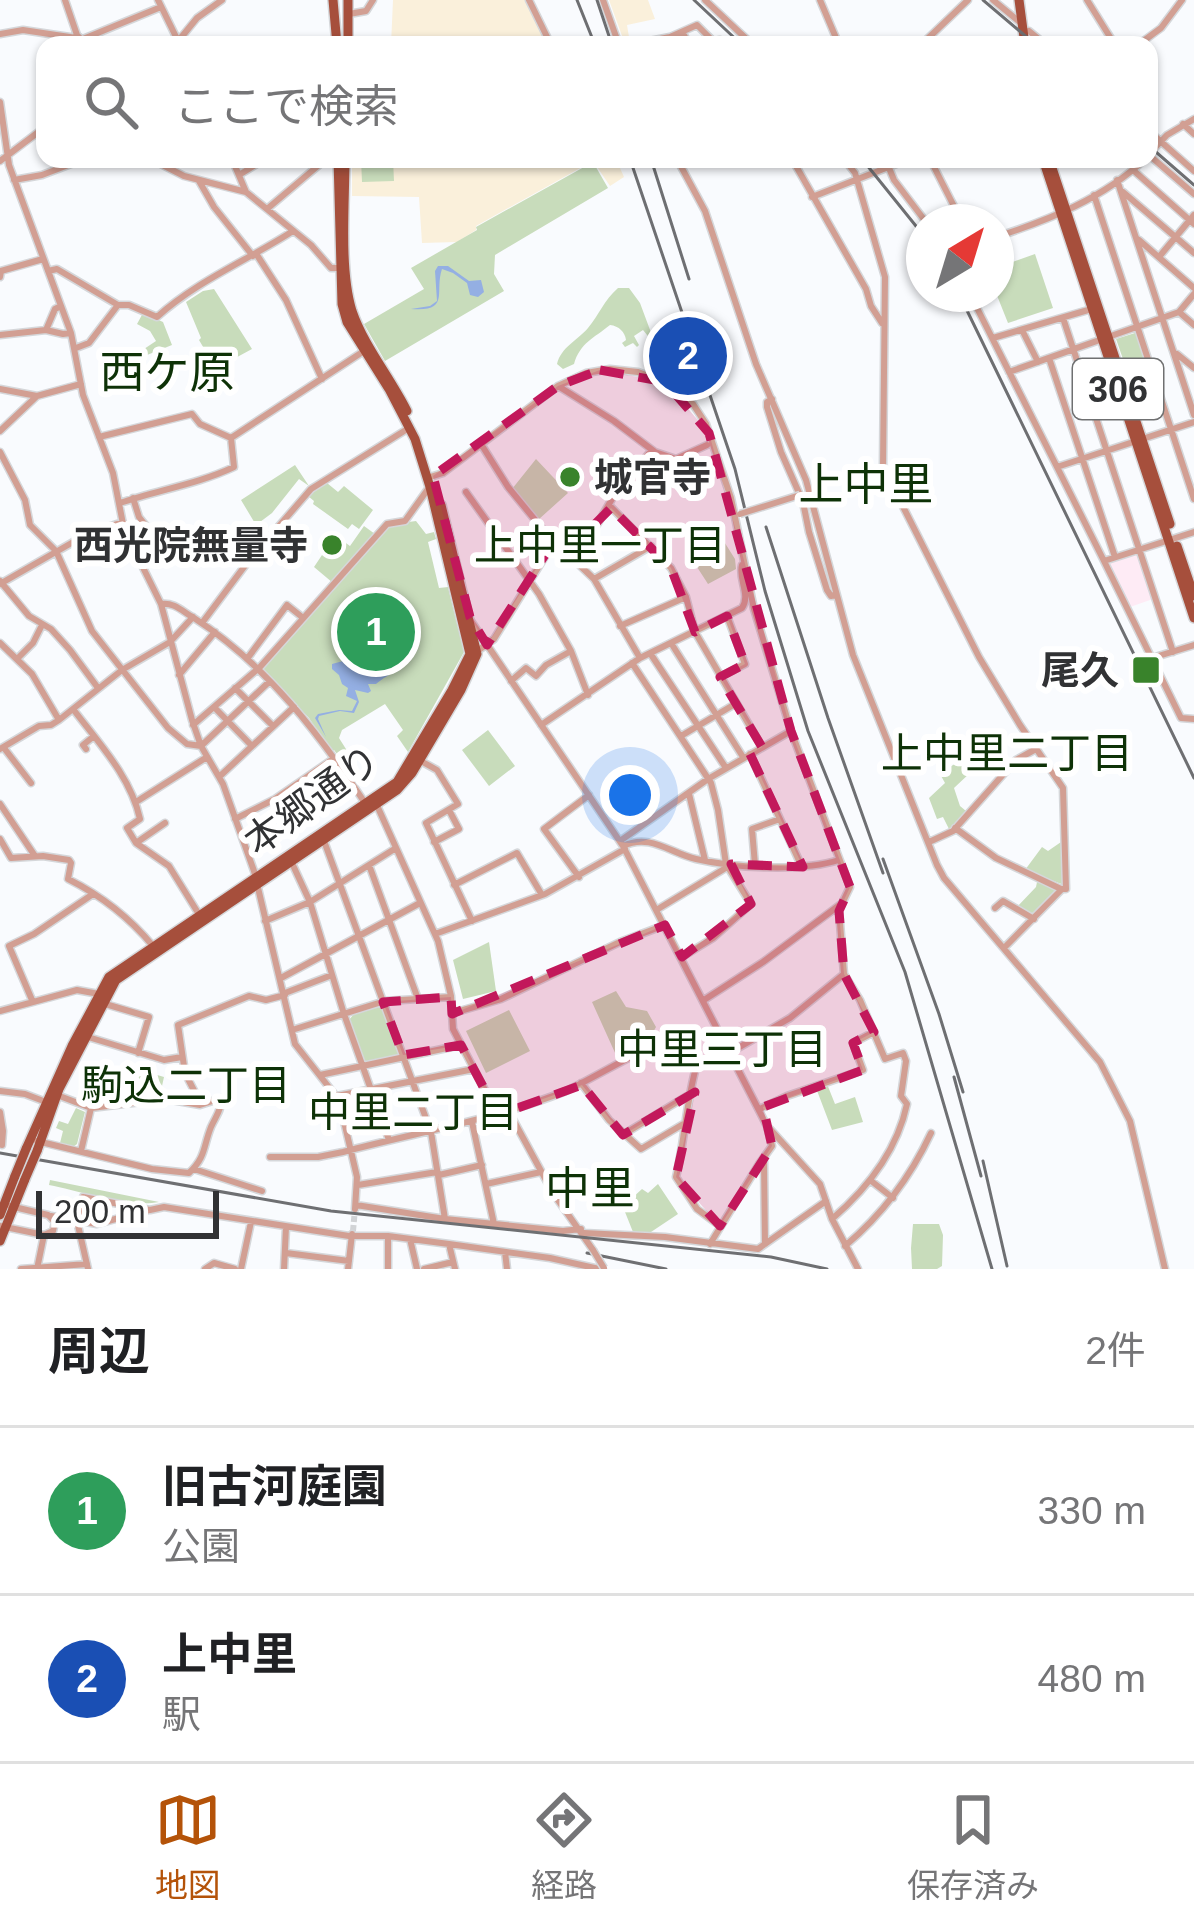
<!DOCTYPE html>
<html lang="ja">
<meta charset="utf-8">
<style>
body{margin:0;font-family:Helvetica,"Noto Sans JP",sans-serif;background:#f6f6f6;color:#202124}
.compass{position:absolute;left:906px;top:204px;width:108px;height:108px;border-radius:50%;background:#fff;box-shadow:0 3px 9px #0004;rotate:38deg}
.scale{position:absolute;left:36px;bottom:30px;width:183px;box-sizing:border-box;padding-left:12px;border:6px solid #313234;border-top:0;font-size:33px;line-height:42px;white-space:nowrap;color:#313234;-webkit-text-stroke:9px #fff;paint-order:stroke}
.you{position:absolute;left:630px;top:795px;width:42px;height:42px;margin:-30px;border:9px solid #fff;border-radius:50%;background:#1a73e8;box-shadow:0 0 0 18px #1a73e833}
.badge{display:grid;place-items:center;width:78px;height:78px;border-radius:50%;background:#b45309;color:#fff;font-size:39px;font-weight:700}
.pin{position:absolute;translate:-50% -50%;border:6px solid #fff;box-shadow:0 3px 12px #0006}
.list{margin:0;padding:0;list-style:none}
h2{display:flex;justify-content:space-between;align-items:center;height:156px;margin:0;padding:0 48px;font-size:51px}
h2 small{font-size:39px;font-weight:400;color:#757577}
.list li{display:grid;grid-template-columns:78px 1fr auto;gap:36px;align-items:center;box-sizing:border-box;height:168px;padding:0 48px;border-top:3px solid #e0e0e0}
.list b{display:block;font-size:45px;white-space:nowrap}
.list p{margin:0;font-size:39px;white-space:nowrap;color:#757577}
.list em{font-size:39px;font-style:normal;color:#757577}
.icon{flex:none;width:66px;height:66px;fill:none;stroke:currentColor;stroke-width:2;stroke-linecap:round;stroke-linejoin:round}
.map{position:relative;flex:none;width:1194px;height:1269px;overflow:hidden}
.search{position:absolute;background:#fff;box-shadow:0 3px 9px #0004;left:36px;right:36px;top:36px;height:132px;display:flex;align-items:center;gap:30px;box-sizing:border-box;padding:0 42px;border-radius:24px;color:#757577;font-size:45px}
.sheet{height:492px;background:#fff}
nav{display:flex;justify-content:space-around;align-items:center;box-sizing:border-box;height:168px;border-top:3px solid #e0e0e0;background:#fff;font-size:33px;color:#757577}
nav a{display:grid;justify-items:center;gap:6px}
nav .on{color:#b45309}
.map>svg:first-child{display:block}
.commercial{fill:#feebf5}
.industrial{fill:#faf0db}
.green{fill:#c8dcbb}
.water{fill:#94afe3}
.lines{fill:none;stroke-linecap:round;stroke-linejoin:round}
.minor-tunnel{stroke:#d1d3d6;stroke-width:6;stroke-dasharray:6 3;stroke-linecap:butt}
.minor-casing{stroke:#d5d7da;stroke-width:9}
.major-casing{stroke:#d5d7da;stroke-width:12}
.minor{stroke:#d29f93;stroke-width:6}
.major{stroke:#a64f3c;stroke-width:9}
.tram{stroke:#6e6f72;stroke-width:3}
.rail{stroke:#6e6f72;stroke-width:3}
.minor-bridge-casing{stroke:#d5d7da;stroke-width:9;stroke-linecap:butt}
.major-bridge-casing{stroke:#d5d7da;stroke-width:12;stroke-linecap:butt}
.minor-bridge{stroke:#d29f93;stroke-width:6}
.major-bridge{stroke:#a64f3c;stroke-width:9}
.marked{fill:#c2185b;fill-opacity:0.2;stroke:#c2185b;stroke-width:9;stroke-dasharray:24 15;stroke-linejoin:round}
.poi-dot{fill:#39832b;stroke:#fff;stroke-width:4.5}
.labels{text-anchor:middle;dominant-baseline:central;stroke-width:12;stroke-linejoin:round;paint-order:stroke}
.shield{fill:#fff;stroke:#6f7071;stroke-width:3}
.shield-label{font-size:36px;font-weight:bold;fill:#313234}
.poi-label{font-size:39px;font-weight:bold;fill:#313234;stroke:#fff;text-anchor:end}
.street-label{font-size:39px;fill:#313234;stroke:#fff}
.neighbourhood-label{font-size:42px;fill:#0e3207;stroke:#fff}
.quarter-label{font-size:45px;fill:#0e3207;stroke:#fff}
</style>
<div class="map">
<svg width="1194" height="1269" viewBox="0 0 1194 1269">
<rect width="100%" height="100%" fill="#f9fbfe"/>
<path class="commercial" d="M1138 553 1153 599 1130 607 1109 564Z"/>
<path class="industrial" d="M393 0H528L549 45H391Z
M609 0H648L655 19 627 25 630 43 625 44Z
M352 159H616L624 177 610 186 593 161 476 226V230L457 242 422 243 419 197 352 196Z"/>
<path class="green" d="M361 159H393L394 181 362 182Z
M593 162 608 188 495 255 494 274 504 291 385 361 364 324 424 289 411 268 477 230 476 227Z
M1035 254 1053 308 1008 323 996 293V268Z
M618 288H629L640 303 656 346 643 330 634 336 639 345 637 347 633 343 625 347 622 343 626 340C625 332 619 326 610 325 594 338 580 343 574 364L563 369 557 364C561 347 578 340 588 328 599 315 604 300 618 288Z
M214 289 252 349 228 362 221 357 212 362 199 340 201 338 186 302 203 291Z
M143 313 163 322 172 345 147 355 144 349 156 341 150 331 137 324Z
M1135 333 1138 335 1150 375 1131 382 1116 339Z
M536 459 568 493 538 520 512 489Z
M295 465 309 486 299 479 272 513 256 525 241 500Z
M327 483 338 492 344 486 373 510 359 529 352 524 348 529 313 504 314 501 308 496Z
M416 521 426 534 434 532 436 539 428 542 439 588 448 587 464 652 408 752 397 736 403 730 385 704 342 730 339 738 351 757 343 762 334 750 331 751 309 718 261 669 387 525Z
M364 526 375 534 333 583 314 567 326 549 333 554 343 541 350 546Z
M709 531 718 532 735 559 736 569 708 584 686 550 694 541Z
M488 730 515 766 489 786 462 750Z
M979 747 989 755 954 788 960 806 966 811 950 831 943 817 937 819 929 798 945 783 940 774Z
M1061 842 1064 885 1025 870 1042 847 1048 851Z
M1037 882 1056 890 1057 893 1034 918 1016 908 1036 887Z
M489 942 496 991 463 999 453 960Z
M616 991 626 1007 647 1011 656 1027 651 1036 616 1055 592 1002Z
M378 1006 382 1008 399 1055 364 1062 348 1021 354 1014Z
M509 1010 530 1051 486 1073 466 1031Z
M127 1066 164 1077 160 1095 92 1104 98 1089 119 1095Z
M827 1084 835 1104 855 1097 863 1122 832 1130 816 1088Z
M76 1108 85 1112 77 1144 73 1147 60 1143 63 1131 56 1128 59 1121 68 1124Z
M50 1180 159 1202C128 1208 80 1191 49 1185Z
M658 1184 678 1214 651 1232H633L625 1212 636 1205 631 1199 642 1189 648 1193Z
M913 1224H939L943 1235 942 1266 937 1269H912L911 1248Z"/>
<path class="water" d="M438 266H448L469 281 481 280 484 292 478 297 470 295 467 283 453 273 442 269C434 292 451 312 411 309L430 306 437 301 435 271Z
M407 647 413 653C406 668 389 673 376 684H368L371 691 368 693 355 690 359 702 354 713 340 711 319 716 318 719 326 737 315 718 318 714 339 710 352 711 357 701 346 696 348 688 342 684 339 675 332 669V664L343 661 347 654 357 651 383 662 391 670 400 667 405 661 400 652Z"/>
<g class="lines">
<path class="minor-tunnel" d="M353 1231 355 1209"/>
<g class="minor-casing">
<path id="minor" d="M65 0 77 35 87 45
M158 0 180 45
M529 0 551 45
M603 0 619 45
M705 0 753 45
M820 0 839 45
M993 0 1022 24
M1087 0 1115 45
M349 14 366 11 373 0
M1029 31 1046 45
M683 33 689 45
M0 34 23 30 83 39 161 7
M714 41 720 40 726 45
M175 45 197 18 222 0
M629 45 670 37 697 25 717 45
M921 45 968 0
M1138 45 1161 28 1182 0
M0 102 9 165 71 333 83 395 113 473 124 529 161 604 192 720 201 746 223 784 254 871 295 1044 339 1100 357 1177 355 1209
M1183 124 1194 134
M1149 131 1194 171
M1149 154 1167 135 1194 119
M1149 155 1194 194
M151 159 184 176 246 192
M232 159 246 192 311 245 331 268H340
M677 159 705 211 756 364 806 480 853 655 937 865 944 878 1100 1062 1130 1121 1165 1269
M792 159 866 289 871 306 882 323
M844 159 855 173 885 277 883 467 979 657 1020 725 1063 788 1066 889H1062L1004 948
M874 159 883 169
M930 159 962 222
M0 161 45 127
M889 168 894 180 926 222
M1133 170 1194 224
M239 175 265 159
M14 180 42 175 84 159
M1117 180 1194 415
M199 181 214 207 253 256
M1123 192 1194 253
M1094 195 1194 499
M812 197 909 159
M267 209 326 159
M996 237C1049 220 1104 198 1145 159
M1139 240 1194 288
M257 255 286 300 322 379
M1159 257 1194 215
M48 271 57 269 118 305 89 343 76 348
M0 277 1 271 43 259
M970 294 1057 467
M118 305H129L157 317C197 281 248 260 293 231
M1179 312 1194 325
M1063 318 1173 652
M46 330 55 309 61 306
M1022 330 1038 362
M0 335 46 330 63 334 71 333
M993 338 1095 308
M1177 354 1194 368
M1049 358 1115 557
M1009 372 1179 312 1194 294
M558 386 614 421 655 452 676 459 707 445
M0 389 37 396
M772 399 767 402V407L781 452 803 502 809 532 827 590 831 596 836 595
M1194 422 1057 467 1104 561 1194 532
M0 431 37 396 81 384
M99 437 192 414 200 424 231 438
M231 438 364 351
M481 444 508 487 545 532 594 579 640 658
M0 452 25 500 30 525 56 551 92 631 168 728 187 744 201 746 270 681
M427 478 443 473 558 386 586 373 610 369 638 372 669 384 693 404 706 424 731 498 754 609 791 731 850 887 839 910 844 974 790 1018 731 1052
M466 492 539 594 571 651 588 695
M133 498 139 517 162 546 141 564
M120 503C158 490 198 484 234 467L231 438
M609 505 671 568 686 597 695 632 762 747
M567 552 594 530 616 492 652 450
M1104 561 1181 718 1194 719
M594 579 651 546
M0 581 29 616 51 629 70 650 98 688
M0 584 89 533 123 522
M161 604C174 602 182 611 194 618 267 665 320 735 367 806
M471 621 623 846 767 1126 772 1146 759 1164 710 1244
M202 623 247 563 311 489 409 428
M620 626 686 597
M0 643 32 674 59 720
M671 643 743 757
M476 652 494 639 554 542
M650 653 726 768
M18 658 33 643 42 625
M1152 658 1194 645
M247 659 287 605 302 617
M632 663 711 783 718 810 726 864 751 904 713 938 682 957
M179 675 215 632
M720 677 745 664 727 616
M511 681 526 668 536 676 546 665 571 651
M235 688 273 726
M214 707 252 746
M73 709C98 742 131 777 140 819L127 828 136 843 169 866 200 916
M193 725 260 667 387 524 405 521 428 489
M541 725 640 658 742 608C751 595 738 579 742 565
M681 736 735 704
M4 748 31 783
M0 749 39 726 51 725 59 720 122 670 170 642 193 617
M86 749 83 745 94 736
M750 754 801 865
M419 760 437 770 458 804 426 823 472 921
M219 777 294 707
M689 794 705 860
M375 801 438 941 451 996 453 1029 498 1115
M136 802 207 757
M0 804 35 856
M235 819 275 799 333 759
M955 828 996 858 1061 889
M0 839 11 858 43 856 69 860 71 863 68 879C102 896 129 917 153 946
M324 841 431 1132 445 1219
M620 841 708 779 791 731
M434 842 459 829 449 810
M929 842 953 831 1016 760 1036 749
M136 843 165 823
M623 846C650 833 670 853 696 859 735 868 801 872 839 860
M291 861 310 902 344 1014 389 1140
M369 865 418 999
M755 865 752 829 780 819
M579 877 544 829 589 795
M454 885 517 853 542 895
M995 908 1003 901 1034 919
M658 909 729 866
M265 921 310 902 396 848
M435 934 545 894 625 849
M281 978 420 903
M285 993 332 975
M32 1000 9 946 34 934 93 894
M704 1000 763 962 841 904
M102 1003 149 1017 138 1053
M0 1011 77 990 99 994
M453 1013 501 999 620 942 665 925
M292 1030 385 1001 451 997
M88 1037 164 1060 182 1057
M697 1064C686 1101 685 1139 676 1177L697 1209 720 1226
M320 1075 461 1045
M581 1083 609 1120 641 1149 685 1123
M0 1091 25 1094 46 1102
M337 1096 474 1069
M201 1104 185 1073 178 1025 249 996 266 1000 285 995
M760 1109 787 1096 863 1070 853 1043 874 1032
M0 1112 3 1131 2 1145
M509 1112 553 1193 593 1250
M472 1122 494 1224
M770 1129 820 1184 832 1219 858 1269
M624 1134 687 1096
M37 1141 152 1169 189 1173C206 1157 203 1147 211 1127 216 1116 221 1111 222 1098L200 1105 166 1099 91 1108 57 1095
M81 1151 91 1108
M270 1157H318L343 1152C418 1132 493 1120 566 1091 580 1085 650 1045 656 1045 669 1046 687 1058 699 1063L730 1050
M764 1161 765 1244
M194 1169 262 1191
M439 1175 482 1165
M870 1180 893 1198
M486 1184 541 1172
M358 1185 437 1172
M356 1205 445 1219 563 1231 581 1229
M10 1206 48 1215 55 1222 53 1231 44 1235 37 1269
M51 1216 97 1224 149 1210
M832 1219C868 1188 897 1151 907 1104L901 1096 906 1061 903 1053 885 1059 860 1000 844 974
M0 1226 44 1235
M584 1233 665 1237 758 1249 826 1201
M388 1236V1269
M410 1239 417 1269
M449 1244 455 1269
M845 1246C883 1214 910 1178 931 1133
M505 1252 507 1269
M286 1253 349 1261
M21 1269 87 1264
M88 1269 77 1221 83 1197 150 1210 164 1207 349 1236H388L449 1244 550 1258 599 1269
M205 1269 214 1263 235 1269
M241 1269 251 1222
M284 1269 286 1227
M348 1269 352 1234
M424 1269 453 1262"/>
</g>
<g class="major-casing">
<path id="major" d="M333 0 337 45
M1019 0 1025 45
M348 45V0
M345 159C345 203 339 269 352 311 364 346 390 377 407 411
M1043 159 1194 618
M1049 159 1170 524
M1177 546 1194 596
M26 1149 72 1046 109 977 397 782 452 690 470 654 430 487 415 439 389 389 347 322 342 304 338 159
M37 1151 59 1089 116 980 397 790 412 773 461 690 477 654 441 505
M0 1215 15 1176
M0 1241 25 1179"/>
</g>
<use href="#minor" class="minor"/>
<use href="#major" class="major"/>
<path class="tram" d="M983 0 1036 45
M1149 146 1194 185"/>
<path class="rail" d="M577 0 595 45
M597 0 612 45
M694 0 742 45
M630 159 735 469 765 591 808 731 905 972 992 1269
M651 159 689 279
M862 159 924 236
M959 294 1194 778
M766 527 828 718 883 873
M883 859 939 1014 963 1092
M954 1077 981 1176
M0 1153 331 1211 771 1257 827 1269
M983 1161 1007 1266
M587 1253 666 1269"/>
<g class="minor-bridge-casing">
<path id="minor-bridge" d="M740 514 800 495
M593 1250 604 1268"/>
</g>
<g class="major-bridge-casing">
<path id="major-bridge" d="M15 1176 26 1149
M25 1179 37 1151"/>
</g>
<use href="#minor-bridge" class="minor-bridge"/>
<use href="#major-bridge" class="major-bridge"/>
</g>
<path class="marked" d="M600 370 665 382 709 433 791 731 850 887 839 911 844 974 874 1032 853 1043 863 1070 763 1107 772 1146 720 1226 676 1177 695 1092 623 1135 582 1085 498 1115 461 1045 403 1055 383 1002 451 997 452 1014 665 925 682 957 751 904 731 864 803 867 750 754 762 747 720 677 745 664 727 616 695 632 671 568 611 508 566 553 554 541 487 645 470 617 433 476 558 386Z"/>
<g class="poi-dot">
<circle cx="570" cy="477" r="12"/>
<circle cx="332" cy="545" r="12"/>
<rect x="1131" y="655" width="30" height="30" rx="6"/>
</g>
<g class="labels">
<rect class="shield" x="1073" y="359" width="90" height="60" rx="9"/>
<g class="shield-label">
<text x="1118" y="389">306</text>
</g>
<g class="poi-label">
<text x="594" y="477" text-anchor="start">城官寺</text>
<text x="308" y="545">西光院無量寺</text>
<text x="1119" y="670">尾久</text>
</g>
<g class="street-label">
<text transform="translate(312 800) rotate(-36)">本郷通り</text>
</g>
<g class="neighbourhood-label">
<text x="600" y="545">上中里一丁目</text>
<text x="1007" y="753">上中里二丁目</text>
<text x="722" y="1049">中里三丁目</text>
<text x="186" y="1085">駒込二丁目</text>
<text x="413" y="1112">中里二丁目</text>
</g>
<g class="quarter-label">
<text x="167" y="372">西ケ原</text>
<text x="866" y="484">上中里</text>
<text x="590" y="1188">中里</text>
</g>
</g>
</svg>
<svg class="compass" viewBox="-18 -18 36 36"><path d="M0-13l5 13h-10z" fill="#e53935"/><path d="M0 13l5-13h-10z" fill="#757577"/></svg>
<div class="scale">200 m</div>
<div class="you"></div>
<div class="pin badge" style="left:376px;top:632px;background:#2e9e5b">1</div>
<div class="pin badge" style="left:688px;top:356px;background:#1a4fb4">2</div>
<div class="search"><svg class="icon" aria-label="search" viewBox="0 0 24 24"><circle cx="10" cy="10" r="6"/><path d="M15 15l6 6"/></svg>ここで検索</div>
</div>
<section class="sheet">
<h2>周辺<small>2件</small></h2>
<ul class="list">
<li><span class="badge" style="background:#2e9e5b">1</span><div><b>旧古河庭園</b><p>公園</p></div><em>330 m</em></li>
<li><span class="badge" style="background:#1a4fb4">2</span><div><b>上中里</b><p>駅</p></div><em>480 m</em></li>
</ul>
</section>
<nav>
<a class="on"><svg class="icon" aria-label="map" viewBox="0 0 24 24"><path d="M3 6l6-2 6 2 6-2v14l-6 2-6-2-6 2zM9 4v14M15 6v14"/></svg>地図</a>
<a><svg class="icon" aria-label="directions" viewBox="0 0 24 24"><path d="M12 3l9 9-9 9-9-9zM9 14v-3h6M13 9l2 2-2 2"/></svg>経路</a>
<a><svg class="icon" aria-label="saved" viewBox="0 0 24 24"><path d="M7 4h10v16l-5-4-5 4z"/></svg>保存済み</a>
</nav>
